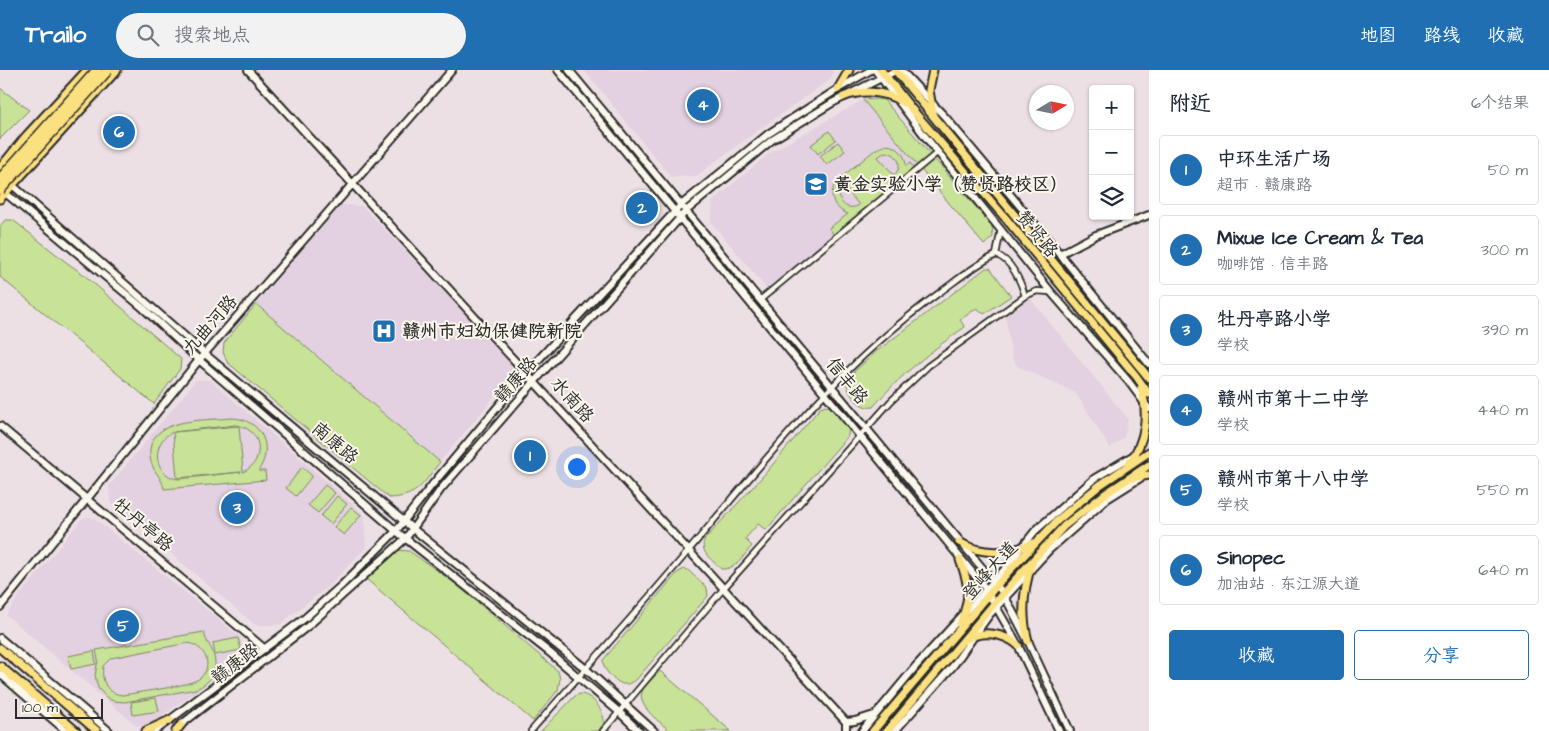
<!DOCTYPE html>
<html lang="zh">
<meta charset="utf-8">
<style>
body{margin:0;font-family:"Architects Daughter","LXGW WenKai TC",sans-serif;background:#f2f2f3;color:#1f2937}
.controls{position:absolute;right:15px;top:15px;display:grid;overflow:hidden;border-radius:5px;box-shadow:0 1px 4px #0004}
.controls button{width:45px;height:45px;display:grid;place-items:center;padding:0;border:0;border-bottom:1px solid #e0e1e3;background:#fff;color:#1f2937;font:25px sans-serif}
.compass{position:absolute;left:1029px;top:15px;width:45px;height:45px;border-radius:50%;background:#fff;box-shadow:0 1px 4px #0004;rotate:80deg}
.scale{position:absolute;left:15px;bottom:12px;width:88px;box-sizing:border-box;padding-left:5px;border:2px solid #2b2b2b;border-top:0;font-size:14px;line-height:18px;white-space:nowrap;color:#2b2b2b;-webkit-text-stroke:4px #fbf7ec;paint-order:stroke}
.you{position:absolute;left:576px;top:396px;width:18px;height:18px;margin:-12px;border:4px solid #fff;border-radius:50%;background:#1a73e8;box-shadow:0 0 0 8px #1a73e833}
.badge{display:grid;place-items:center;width:32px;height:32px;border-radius:50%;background:#1f6fb2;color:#fff;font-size:16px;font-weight:700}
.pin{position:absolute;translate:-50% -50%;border:2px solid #fff;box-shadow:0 1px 5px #0006}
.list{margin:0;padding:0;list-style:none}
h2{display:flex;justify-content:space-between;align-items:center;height:65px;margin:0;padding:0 20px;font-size:21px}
h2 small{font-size:16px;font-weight:400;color:#747a83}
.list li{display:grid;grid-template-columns:32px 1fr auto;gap:15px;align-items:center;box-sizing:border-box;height:70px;margin:0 10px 10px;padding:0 10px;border:1px solid #e0e1e3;border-radius:5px}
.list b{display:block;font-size:19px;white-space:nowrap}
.list p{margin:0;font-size:16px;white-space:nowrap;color:#747a83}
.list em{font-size:16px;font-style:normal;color:#747a83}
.actions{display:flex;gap:10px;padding:15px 20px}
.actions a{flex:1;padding:11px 0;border:1px solid #1f6fb2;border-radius:5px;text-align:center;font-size:18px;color:#1f6fb2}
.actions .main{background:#1f6fb2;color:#fff}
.icon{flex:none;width:28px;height:28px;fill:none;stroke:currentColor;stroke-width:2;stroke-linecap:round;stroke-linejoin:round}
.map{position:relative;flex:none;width:1149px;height:661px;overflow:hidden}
header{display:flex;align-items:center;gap:30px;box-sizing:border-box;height:70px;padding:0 25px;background:#1f6fb2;color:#fff}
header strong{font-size:24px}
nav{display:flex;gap:28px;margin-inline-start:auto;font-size:18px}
.search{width:350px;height:45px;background:#f2f2f3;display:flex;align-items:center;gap:12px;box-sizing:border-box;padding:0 18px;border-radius:28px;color:#747a83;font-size:19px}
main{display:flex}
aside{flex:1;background:#fff}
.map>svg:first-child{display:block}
.built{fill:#e3d0e0}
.green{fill:#c8e298;stroke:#7a8662;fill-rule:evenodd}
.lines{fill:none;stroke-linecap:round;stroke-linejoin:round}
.street-casing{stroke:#2b2b2b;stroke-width:8}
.secondary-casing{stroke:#2b2b2b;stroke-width:10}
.primary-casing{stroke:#2b2b2b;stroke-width:11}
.street{stroke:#fbf7ec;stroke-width:4.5}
.secondary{stroke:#fbf7ec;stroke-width:6}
.primary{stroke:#fbe080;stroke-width:7}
.highway-bridge-casing{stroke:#2b2b2b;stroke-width:12;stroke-linecap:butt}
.highway-bridge{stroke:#fbe080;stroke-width:9}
.labels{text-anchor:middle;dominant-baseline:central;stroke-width:4;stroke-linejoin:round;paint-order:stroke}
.poi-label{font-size:18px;font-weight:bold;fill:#2b2b2b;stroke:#fbf7ec;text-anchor:start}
.street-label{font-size:18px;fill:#2b2b2b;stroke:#fbf7ec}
</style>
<header>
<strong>Trailo</strong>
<div class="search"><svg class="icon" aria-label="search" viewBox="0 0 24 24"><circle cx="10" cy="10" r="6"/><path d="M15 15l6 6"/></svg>搜索地点</div>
<nav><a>地图</a><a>路线</a><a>收藏</a></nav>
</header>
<main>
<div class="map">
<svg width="1149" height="661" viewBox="0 0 1149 661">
<rect width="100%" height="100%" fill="#ede0e5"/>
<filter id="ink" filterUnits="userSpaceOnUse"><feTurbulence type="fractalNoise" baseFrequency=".02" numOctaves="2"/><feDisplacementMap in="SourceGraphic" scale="10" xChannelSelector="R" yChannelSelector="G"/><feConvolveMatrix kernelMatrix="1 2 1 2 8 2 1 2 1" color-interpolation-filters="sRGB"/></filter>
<g filter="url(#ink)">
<path class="built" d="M584 0H833L831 9 757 61 696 106 671 107Z
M863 30 919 97 768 220 711 152 713 131 771 82Z
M341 135 362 136 507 287 514 303 440 392 256 234Z
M1029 227 1128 349 1124 367 1110 378 1076 323 1017 296 1012 288 1005 245Z
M196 310H210L364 444 366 477 331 514 279 555H255L110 432 109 416Z
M88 447 93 448 99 452 241 568 242 589 153 652 146 656H137L6 545 17 529 82 449Z"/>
<path class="green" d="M0 18 29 40 0 69Z
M876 29 884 30 992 156 993 167 984 175 863 30Z
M829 61 836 70 818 84 811 75Z
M838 72 845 81 827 95 820 86Z
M887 75C899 77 905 84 906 96L910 93 914 98 834 165 829 158 848 144C832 138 827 123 838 110L876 79ZM885 82 893 84C901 90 901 99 894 105L878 87ZM843 116H844L859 135C849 141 840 135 839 124Z
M5 150H13L66 192 83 204 181 289 180 299 154 334 0 207V156Z
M986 198H990L1011 226 984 244 977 238 960 250 965 257C932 280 899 306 873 337 860 340 844 321 847 308L877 281Z
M256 234 440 392C423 413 419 427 389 428L227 292 223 282 224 273Z
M826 336C838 338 851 354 848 366L766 460 758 454 745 469 752 476C743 486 736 500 721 499 713 490 698 482 705 469L763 406 820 338Z
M232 348C261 349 275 377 258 401H265L266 410 164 419C162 406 152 402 150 387 146 346 205 351 232 348ZM235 355C262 357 267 391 243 402L239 356 174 362ZM173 362 177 408 241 402 178 409C152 405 151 371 173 362Z
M302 397 312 406 296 426 286 418Z
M325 415 335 423 318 443 308 435Z
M337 426 347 434 331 454 321 446Z
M351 437 361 445 344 465 334 457Z
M394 480 409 481 455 513 558 601 560 609 558 620 533 651 365 508Z
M684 499 688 500 707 518 708 526 636 610 628 614H622C613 609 603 601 603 590L677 503Z
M204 562C206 573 210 574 213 583 219 599 211 613 196 619L125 632 113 631 106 627 98 618 95 605 98 590 96 580ZM188 573C205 576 214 596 200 608 192 616 138 622 123 625 107 624 101 612 103 596L111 588Z
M238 568 241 580 215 585 213 573Z
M94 581 96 594 71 599 68 586Z
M660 601 731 661H670C659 651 633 634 644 618 649 612 655 606 660 601Z
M580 624C592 624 605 642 604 653L598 661H541L575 626Z
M156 628 159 641 133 645 131 632Z"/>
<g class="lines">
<g class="street-casing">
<path id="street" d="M996 185C1011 189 1021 212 1025 226
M760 230 938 82
M531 661C584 600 638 541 690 479 767 387 842 293 939 223 957 210 976 194 996 185L1001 159
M603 661 724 518 891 331 928 296 1025 226 1037 221 1050 222"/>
</g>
<g class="secondary-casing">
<path id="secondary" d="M248 0 846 652V661
M558 0 986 519 1018 575 1059 661
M569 0 1003 523 1028 571 1070 661
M875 0 924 65 1051 222 1129 312 1149 339
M901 0 946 48 1060 184 1149 294
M10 113 205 284 412 458 586 599 654 661
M3 121 143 238 199 290 396 461 549 582 619 642 639 661
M1060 184 1096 165 1149 145
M0 356 265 579
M0 537 199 290 452 0
M0 568 109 661
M0 604 66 661
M846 652 855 651 874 645
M178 657 308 556 406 468 441 419 535 311 686 141 772 70 832 33 897 0
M155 661 305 548 342 515 396 461 432 415 527 302 681 135 768 64 838 19 871 0
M862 661 916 596 1004 500 1035 461 1095 408 1134 385
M895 661 953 596 989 545 1049 480 1107 429 1142 407"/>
</g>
<g class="primary-casing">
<path id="primary" d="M881 0 910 37 1008 151 1136 306 1149 324
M895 0 1149 308
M838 19 849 0
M843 27C864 19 885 21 904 33
M933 44 929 20 933 0
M0 98 27 65 87 0
M0 129 117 0
M1129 393C1146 371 1149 344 1141 318
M1132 408 1149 405
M959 472C983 486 1010 483 1034 473
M960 554C971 528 970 516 960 490
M966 569C984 560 1003 563 1018 575
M1028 571C1021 545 1023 519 1032 493
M0 578 97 661
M0 596 76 661
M146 661 170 650
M176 661 181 655
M873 661 1009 501 1058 450 1100 415 1149 382
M887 661 1003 523 1064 456 1105 424 1149 395"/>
</g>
<use href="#street" class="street"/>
<use href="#secondary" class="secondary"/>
<use href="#primary" class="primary"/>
<g class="highway-bridge-casing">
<path id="highway-bridge" d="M0 109 97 0
M0 120 108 0"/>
</g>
<use href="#highway-bridge" class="highway-bridge"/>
</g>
</g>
<defs>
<g id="school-square" transform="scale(1.25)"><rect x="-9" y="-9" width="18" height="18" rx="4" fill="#1f6fb2" stroke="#fbf7ec"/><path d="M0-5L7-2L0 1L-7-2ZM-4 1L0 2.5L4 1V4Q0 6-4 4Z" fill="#fff"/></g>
<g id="hospital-square" transform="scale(1.25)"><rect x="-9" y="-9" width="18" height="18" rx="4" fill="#1f6fb2" stroke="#fbf7ec"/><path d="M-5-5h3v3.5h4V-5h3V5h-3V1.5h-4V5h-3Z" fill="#fff"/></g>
</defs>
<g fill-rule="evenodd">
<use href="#school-square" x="816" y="114"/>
<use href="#hospital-square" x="384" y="261"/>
</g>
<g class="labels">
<g class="poi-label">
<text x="834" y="114">黄金实验小学（赞贤路校区）</text>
<text x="402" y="261">赣州市妇幼保健院新院</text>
</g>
<g class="street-label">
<text transform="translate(1037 164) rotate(51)">赞贤路</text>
<text transform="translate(210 255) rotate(-49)">九曲河路</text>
<text transform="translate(516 310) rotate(-49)">赣康路</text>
<text transform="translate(847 311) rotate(51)">信丰路</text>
<text transform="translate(572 330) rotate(48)">水南路</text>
<text transform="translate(335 373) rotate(40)">南康路</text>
<text transform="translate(143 455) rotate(40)">牡丹亭路</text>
<text transform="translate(990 501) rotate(-48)">登峰大道</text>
<text transform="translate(235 594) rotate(-38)">赣康路</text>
</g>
</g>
</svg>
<div class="controls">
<button>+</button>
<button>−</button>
<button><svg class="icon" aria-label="layers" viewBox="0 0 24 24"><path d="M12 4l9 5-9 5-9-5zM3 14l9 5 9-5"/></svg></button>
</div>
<svg class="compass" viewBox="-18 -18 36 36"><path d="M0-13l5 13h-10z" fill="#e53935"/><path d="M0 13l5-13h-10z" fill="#747a83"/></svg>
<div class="scale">100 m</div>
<div class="you"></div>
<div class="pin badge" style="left:530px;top:386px">1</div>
<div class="pin badge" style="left:642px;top:138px">2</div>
<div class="pin badge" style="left:237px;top:438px">3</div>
<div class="pin badge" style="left:703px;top:35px">4</div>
<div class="pin badge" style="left:123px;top:556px">5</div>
<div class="pin badge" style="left:119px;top:62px">6</div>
</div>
<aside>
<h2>附近<small>6个结果</small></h2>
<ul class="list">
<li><span class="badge">1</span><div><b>中环生活广场</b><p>超市 · 赣康路</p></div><em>50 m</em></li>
<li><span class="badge">2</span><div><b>Mixue Ice Cream &amp; Tea</b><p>咖啡馆 · 信丰路</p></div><em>300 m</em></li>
<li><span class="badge">3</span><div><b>牡丹亭路小学</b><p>学校</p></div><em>390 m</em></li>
<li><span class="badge">4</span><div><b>赣州市第十二中学</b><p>学校</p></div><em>440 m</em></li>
<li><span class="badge">5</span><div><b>赣州市第十八中学</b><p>学校</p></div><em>550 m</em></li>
<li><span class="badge">6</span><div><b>Sinopec</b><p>加油站 · 东江源大道</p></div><em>640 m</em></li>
</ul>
<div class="actions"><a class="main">收藏</a><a>分享</a></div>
</aside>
</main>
